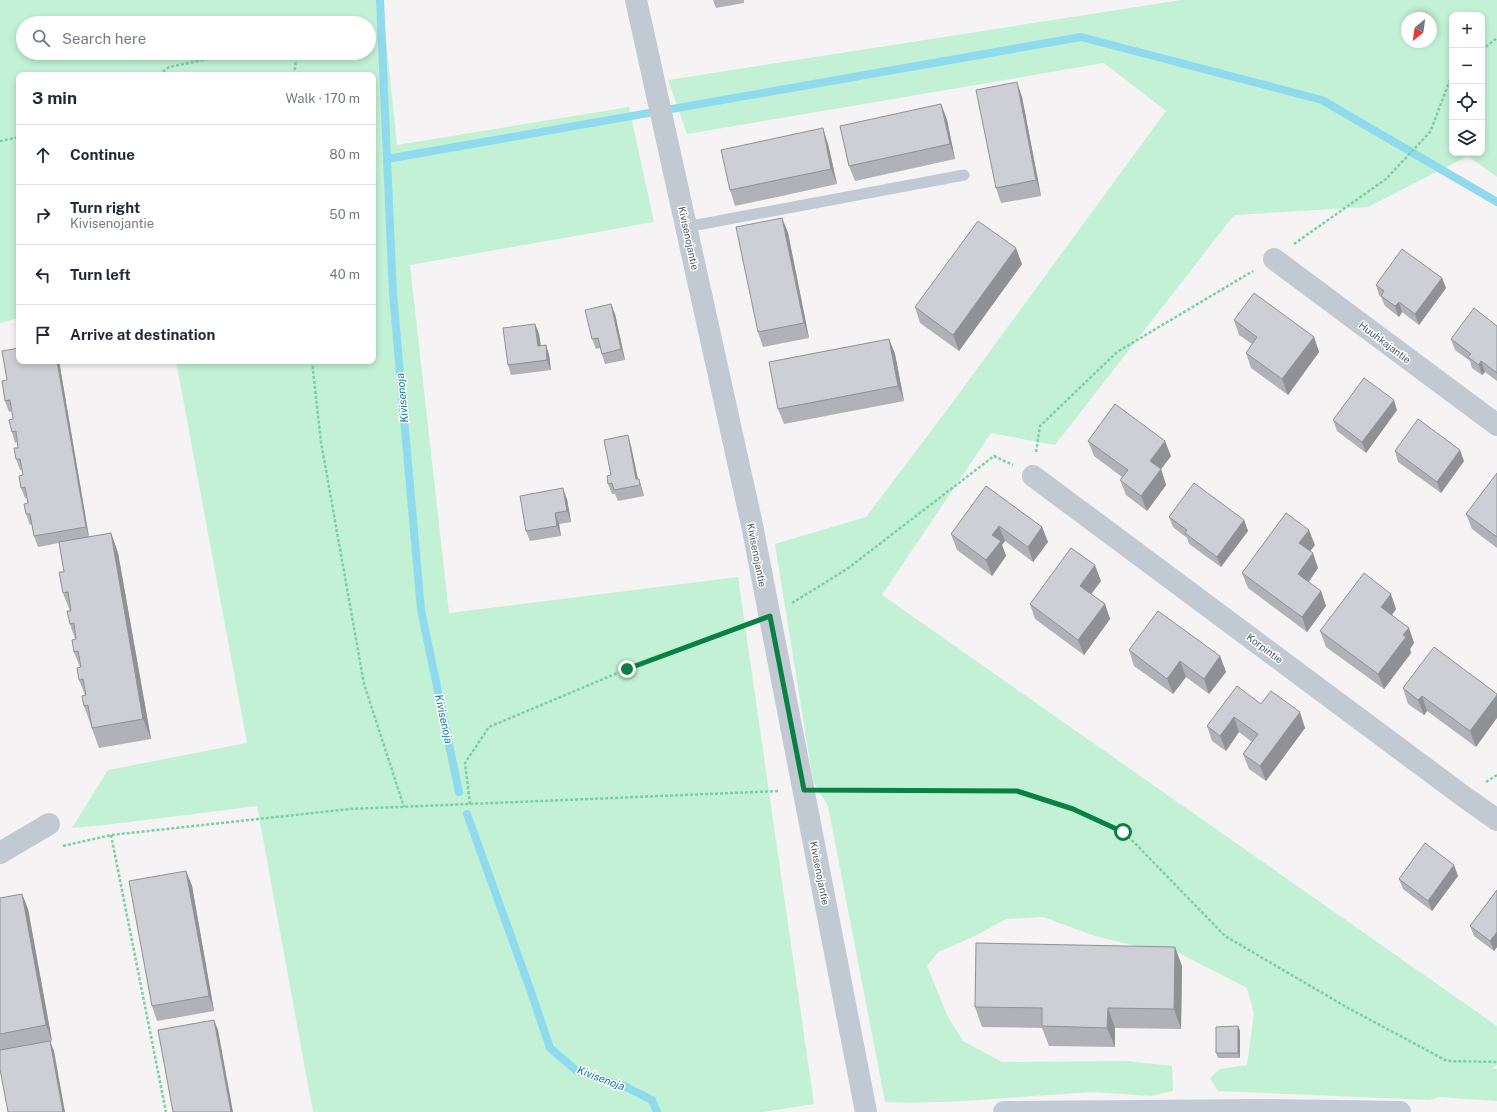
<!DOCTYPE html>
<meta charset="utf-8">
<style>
body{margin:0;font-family:"Public Sans",sans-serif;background:#f2f2f3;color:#1f2937}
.controls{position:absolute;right:12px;top:12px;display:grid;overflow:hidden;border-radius:8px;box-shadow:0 2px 6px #0003}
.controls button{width:36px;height:36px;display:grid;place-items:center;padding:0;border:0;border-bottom:1px solid #e0e1e3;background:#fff;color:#1f2937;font:20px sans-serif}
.compass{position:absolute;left:1401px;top:12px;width:36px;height:36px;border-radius:50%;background:#fff;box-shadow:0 2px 6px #0003;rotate:209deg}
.stop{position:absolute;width:12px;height:12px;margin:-9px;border:3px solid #0b8043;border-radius:50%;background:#fff}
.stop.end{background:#0b8043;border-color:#fff;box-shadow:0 1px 4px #0008}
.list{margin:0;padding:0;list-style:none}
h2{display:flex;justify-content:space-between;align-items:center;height:52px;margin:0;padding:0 16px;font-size:17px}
h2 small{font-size:13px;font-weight:400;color:#747a83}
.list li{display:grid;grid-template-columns:26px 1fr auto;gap:12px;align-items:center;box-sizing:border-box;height:60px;padding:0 16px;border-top:1px solid #e0e1e3}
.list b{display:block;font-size:15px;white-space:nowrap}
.list p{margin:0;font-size:13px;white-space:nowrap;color:#747a83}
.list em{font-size:13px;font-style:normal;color:#747a83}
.icon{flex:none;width:22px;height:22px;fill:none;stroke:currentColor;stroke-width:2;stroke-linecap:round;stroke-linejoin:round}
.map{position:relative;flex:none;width:1497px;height:1112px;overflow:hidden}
.search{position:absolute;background:#fff;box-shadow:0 2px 6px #0003;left:16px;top:16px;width:360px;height:44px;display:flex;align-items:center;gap:10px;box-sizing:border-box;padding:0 14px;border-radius:22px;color:#747a83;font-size:15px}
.panel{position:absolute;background:#fff;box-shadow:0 2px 6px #0003;left:16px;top:72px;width:360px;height:292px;border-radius:8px}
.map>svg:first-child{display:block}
.green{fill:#c3f1d5;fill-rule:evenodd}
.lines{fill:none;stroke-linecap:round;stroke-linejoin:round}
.stream{stroke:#90daee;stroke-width:8}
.path{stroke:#7ad0a6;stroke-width:2.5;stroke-dasharray:3 2;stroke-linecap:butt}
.lane{stroke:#c1cad2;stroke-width:11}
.street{stroke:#c1cad2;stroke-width:22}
.secondary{stroke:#c1cbd6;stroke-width:22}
.wall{fill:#b0b2b7}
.shaded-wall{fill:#909195}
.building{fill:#cdcfd5;stroke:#909195}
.route{stroke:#0b8043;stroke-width:5}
.labels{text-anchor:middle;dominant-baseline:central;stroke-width:3;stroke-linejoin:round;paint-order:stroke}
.street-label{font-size:10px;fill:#4a5661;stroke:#fff}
.water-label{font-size:11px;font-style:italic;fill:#0c7c9b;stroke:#fff}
</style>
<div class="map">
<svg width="1497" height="1112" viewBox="0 0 1497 1112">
<rect width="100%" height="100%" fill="#f5f3f3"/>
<path class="green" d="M0 0H382L397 145 629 107 654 222 410 265 449 613 738 577 814 1104 763 1112H313L257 806 105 825 72 828 108 770 247 743 176 361H373V75H19V318L0 323ZM23 23H369V53H23Z
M1181 0H1497V177L1468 156 1368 207 1234 215 1055 445 991 433 882 595 1497 1026V1065L1492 1068 1497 1069V1101L1439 1097 1430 1100 1218 1091 1210 1078 1220 1069 1247 1065 1254 1013 1247 988 1179 953 1140 947 1095 936 1043 917 1006 919 973 937 938 952 927 966 948 1017 963 1041 1002 1062 1127 1061 1172 1066 1173 1091 1151 1096 1093 1092 964 1101 911 1103 885 1102 828 806 813 781 775 544 866 517 944 414 1166 111 1104 63 687 134 668 80ZM1452 15H1482V153H1452ZM1407 18H1431V42H1407Z"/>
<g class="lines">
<path class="stream" d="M380 0 393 294 421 610 459 792
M387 159 1081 37 1322 100 1497 202
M467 814 530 989 550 1048 577 1071 624 1086 652 1100 657 1112"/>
<path class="path" d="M1482 50 1497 38
M159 75 169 67 237 53
M294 75 297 53
M0 141 19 137
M1294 244 1386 179 1430 132 1452 75
M312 361 321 442 364 684 404 807
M1036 452 1040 426 1117 352 1253 271
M792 603 847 569 994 456 1013 465
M1486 782 1497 775
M828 790 1017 791 1073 809 1123 831 1225 936 1348 1008 1447 1061 1497 1062
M470 804 465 763 489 727 627 669 746 625
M111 835 166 1112
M63 846 111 835 350 809 779 791"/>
<path class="lane" d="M686 227 964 175"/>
<path class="street" d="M636 0 752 525 866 1112
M1274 259 1497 425
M1033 476 1463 796 1497 820
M0 853 49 824"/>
<path class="secondary" d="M1004 1112 1262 1110 1400 1112"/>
</g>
<path class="wall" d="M713 0H744V3L716 8Z
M1022 97 1041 196 1001 203 996 188Z
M941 104 947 120 955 159 855 181 849 166Z
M828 144 837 184 735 206 730 190Z
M782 218 788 233 809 338 763 347 758 332Z
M1022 264 959 351 920 323 915 307Z
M1442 278 1446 288 1419 325 1402 312 1399 317 1385 306 1381 297 1379 295 1376 285Z
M615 314 625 360 605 364 600 348 596 349 592 339Z
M1234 320 1314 337 1319 352 1288 395 1251 368 1246 353 1252 344 1239 335Z
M535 324 539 334 541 346 546 345 549 355 551 370 511 375 508 365Z
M1497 326V381L1485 372 1482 375 1472 368 1470 361 1455 350 1451 339Z
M889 339 895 354 904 401 784 424 778 409Z
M19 361H59L89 537 111 533 118 553 151 739 99 748 84 706 85 695 79 680 80 667 74 652 75 639 70 624V611L63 593 64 572 59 543 38 547 34 536 32 524 30 525 26 514 28 503 27 498H25L21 488 23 475 22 470H20L16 459 18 448 17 442 15 443 12 432 13 419 12 411 9 412 5 401 7 380Z
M1397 410 1366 453 1337 431 1333 420Z
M1088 441 1171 456 1161 469 1166 485 1147 511 1126 495 1120 480 1122 477 1094 456Z
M631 446 638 479 642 489 644 496 618 501 615 494H612L608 484 611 475Z
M1395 451 1464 461 1441 493 1398 462Z
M1497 473V548L1472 529 1466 514Z
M986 486 1042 527 1048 542 1033 562 1005 541 1002 545 1006 556 992 576 957 550 951 534Z
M567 499 571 522 559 524 561 536 530 541 526 531Z
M1169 517 1244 520 1248 531 1221 567 1189 544 1187 538 1173 527Z
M1315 545 1310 551 1318 568 1309 582 1321 591 1326 606 1307 632 1248 588 1242 573Z
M1101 581 1091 594 1105 604 1110 619 1084 655 1035 619 1030 604Z
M1396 609 1392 615 1409 628 1414 643 1410 649 1411 653 1384 689 1326 647 1320 631Z
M1129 650 1220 656 1226 672 1209 694 1186 677 1173 694 1134 666Z
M1403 688 1497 694 1476 747 1427 711 1424 715 1408 704Z
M1261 704 1305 728 1266 781 1249 769 1243 754 1252 742 1239 732 1226 751 1212 741 1207 726Z
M186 871 192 886 214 1011 157 1021 152 1006Z
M1458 876 1432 911 1403 889 1399 879Z
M1497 890V947L1494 951 1474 936 1470 926Z
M22 894 28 909 52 1041H50L54 1051 0 1050V898Z
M1182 966 1181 1029 1115 1028V1047L1049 1046 1042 1028 982 1027 975 1007Z
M1238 1026 1240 1031V1058H1218L1216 1053Z"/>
<path class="shaded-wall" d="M1017 82 1022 97 1041 196 1036 180Z
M941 104 947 120 955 159 950 144Z
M823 128 828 144 837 184 831 169Z
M782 218 788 233 809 338 804 323Z
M1016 248 1022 264 959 351 953 335Z
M1442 278 1446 288 1419 325 1415 314Z
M1399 302 1402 312 1399 317 1395 306Z
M611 304 615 314 625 360 621 349Z
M535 324 539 334 542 356 538 346Z
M1314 337 1319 352 1288 395 1282 379Z
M889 339 895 354 904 401 898 386Z
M546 345 549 355 551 370 547 360Z
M57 361H59L89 537 86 527Z
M1481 361 1485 372 1482 375 1479 365Z
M1394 400 1397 410 1366 453 1362 442Z
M628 435 631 446 639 485 636 479Z
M1165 441 1171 456 1155 477 1150 461Z
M1460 450 1464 461 1441 493 1437 482Z
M1161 469 1166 485 1147 511 1141 496Z
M639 479 642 489 644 496 640 485Z
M563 488 567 499 571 522 567 511Z
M555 513 559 524 561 536 557 526Z
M1244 520 1248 531 1221 567 1217 557Z
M999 526 1005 541 1002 545 1006 556 992 576 986 560 992 535Z
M1042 527 1048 542 1033 562 1028 547Z
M1309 530 1315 545 1305 558 1299 543Z
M111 533 118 553 151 739 143 719Z
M1313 553 1318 568 1303 589 1298 574Z
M1095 565 1101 581 1086 601 1080 586Z
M1321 591 1326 606 1307 632 1302 617Z
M1391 594 1396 609 1386 623 1381 607Z
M1105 604 1110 619 1084 655 1078 640Z
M1409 628 1414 643 1410 649 1411 653 1384 689 1378 674 1403 635Z
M1220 656 1226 672 1209 694 1204 679Z
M1180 661 1186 677 1173 694 1167 679Z
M1497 695V718L1476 747 1470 731Z
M1422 696 1427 711 1424 715 1418 700Z
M1300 712 1305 728 1266 781 1260 766Z
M1234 717 1239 732 1226 751 1220 736Z
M1454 865 1458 876 1432 911 1428 901Z
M186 871 192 886 214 1011 209 996Z
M22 894 28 909 52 1041 46 1025Z
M1497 932V947L1494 951 1490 941Z
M1175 947 1182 966 1181 1029 1174 1009Z
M1108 1008 1115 1028V1047L1107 1028Z
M214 1020 218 1030 233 1112H231Z
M1238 1026 1240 1031V1058L1238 1053Z
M50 1041 54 1051 65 1112H63Z"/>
<path class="building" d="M1017 82 1036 180 996 188 976 90Z
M941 104 950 144 849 166 840 126Z
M823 128 831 169 730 190 721 150Z
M782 218 804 323 758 332 736 227Z
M978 221 1016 248 953 335 915 307Z
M1402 249 1442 278 1415 314 1399 302 1395 306 1381 296 1384 291 1376 285Z
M1254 293 1314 337 1282 379 1246 353 1257 337 1234 320Z
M611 304 621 349 602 354 598 338 592 339 585 310Z
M1474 308 1497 326V373L1481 361 1479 365 1468 357 1471 354 1451 339Z
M535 324 538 346 546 345 547 360 508 365 503 328Z
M889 339 898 386 778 409 769 362Z
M19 348V361H57L86 527 34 536 30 514H26L24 504 28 503 25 487 21 488 19 476 23 475 20 459H16L14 448H18L16 431 12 432 9 420 13 419 10 400 5 401 2 381 7 380 2 351Z
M1364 378 1394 400 1362 442 1333 420Z
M1115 404 1165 441 1150 461 1161 469 1141 496 1120 480 1128 470 1088 441Z
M1418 419 1460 450 1437 482 1395 451Z
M628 435 636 479H639L640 485 614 490 612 483 608 484 607 476 611 475 604 440Z
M1497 473V537L1466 514Z
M1194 483 1244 520 1217 557 1185 533 1187 530 1169 517Z
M986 486 1042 527 1028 547 999 526 992 535 1001 541 986 560 951 534Z
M563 488 567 511 555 513 557 526 526 531 520 496Z
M1286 513 1309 530 1299 543 1313 553 1298 574 1321 591 1302 617 1242 573Z
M111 533 143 719 92 728 88 705 84 706 82 696 86 695 83 679 79 680 77 668 81 667 78 651 74 652 72 640 76 639 74 623 70 624 67 611H71L68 592 63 593 59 572H64L59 542Z
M1071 548 1095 565 1080 586 1105 604 1078 640 1030 604Z
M1364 573 1391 594 1381 607 1409 628 1403 635 1406 637 1378 674 1320 631Z
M1158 611 1220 656 1204 679 1180 661 1167 679 1129 650Z
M1434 647 1497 694V695L1470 731 1422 696 1418 700 1403 688Z
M1237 686 1261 704 1271 691 1300 712 1260 766 1243 754 1258 734 1234 717 1220 736 1207 726Z
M1425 843 1454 865 1428 901 1399 879Z
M186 871 209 996 152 1006 129 881Z
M1497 890V932L1490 941 1470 926Z
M22 894 46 1025 0 1034V898Z
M976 943 1175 947 1174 1009 1108 1008 1107 1028 1042 1026V1008L975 1007Z
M214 1020 231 1112H173L158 1030Z
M1238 1026V1053H1216V1027Z
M50 1041 63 1112H8L0 1069V1050Z"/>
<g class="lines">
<path class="route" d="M627 669 770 616 804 790 1017 791 1073 809 1123 832"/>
</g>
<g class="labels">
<g class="street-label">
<text transform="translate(689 238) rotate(78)">Kivisenojantie</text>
<text transform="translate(1385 342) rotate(37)">Huuhkajantie</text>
<text transform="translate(757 555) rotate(79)">Kivisenojantie</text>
<text transform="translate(1265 648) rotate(37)">Korpintie</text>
<text transform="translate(820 873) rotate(79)">Kivisenojantie</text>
</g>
<g class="water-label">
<text transform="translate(402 398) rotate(-95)">Kivisenoja</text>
<text transform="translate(444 719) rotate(78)">Kivisenoja</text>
<text transform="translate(601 1078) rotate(21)">Kivisenoja</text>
</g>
</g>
</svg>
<div class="controls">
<button>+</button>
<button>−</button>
<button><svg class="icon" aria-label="locate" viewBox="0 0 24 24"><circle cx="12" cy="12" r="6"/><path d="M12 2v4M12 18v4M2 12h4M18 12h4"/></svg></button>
<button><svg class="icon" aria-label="layers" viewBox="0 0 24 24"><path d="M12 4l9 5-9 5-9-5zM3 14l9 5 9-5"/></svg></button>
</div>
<svg class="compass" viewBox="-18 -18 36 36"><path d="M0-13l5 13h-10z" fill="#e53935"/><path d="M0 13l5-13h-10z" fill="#747a83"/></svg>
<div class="stop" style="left:1123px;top:832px"></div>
<div class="stop end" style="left:627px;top:669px"></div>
<div class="search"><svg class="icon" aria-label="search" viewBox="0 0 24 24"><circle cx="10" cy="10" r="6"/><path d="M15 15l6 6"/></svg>Search here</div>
<section class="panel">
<h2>3 min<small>Walk · 170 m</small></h2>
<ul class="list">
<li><svg class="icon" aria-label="ahead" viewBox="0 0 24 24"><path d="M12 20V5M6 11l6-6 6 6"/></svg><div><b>Continue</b></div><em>80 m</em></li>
<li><svg class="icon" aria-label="right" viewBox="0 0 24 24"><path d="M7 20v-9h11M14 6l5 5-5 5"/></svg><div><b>Turn right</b><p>Kivisenojantie</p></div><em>50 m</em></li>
<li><svg class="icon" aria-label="left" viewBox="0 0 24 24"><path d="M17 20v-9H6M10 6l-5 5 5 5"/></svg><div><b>Turn left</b></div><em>40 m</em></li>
<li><svg class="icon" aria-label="arrive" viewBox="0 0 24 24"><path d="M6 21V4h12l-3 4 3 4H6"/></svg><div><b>Arrive at destination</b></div></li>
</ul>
</section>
</div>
